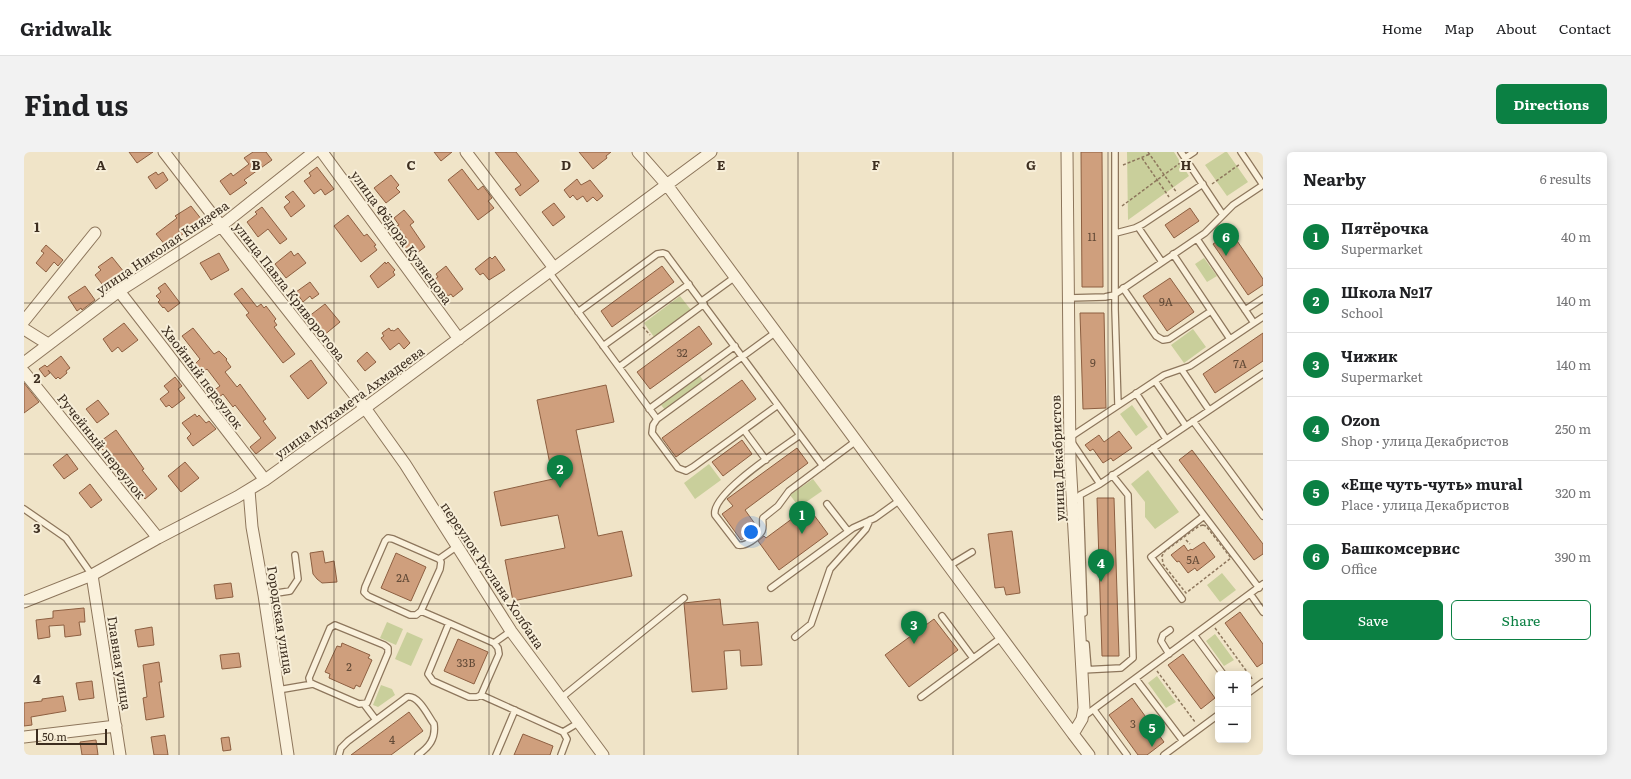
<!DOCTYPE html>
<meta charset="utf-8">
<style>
body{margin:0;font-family:Literata,serif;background:#f2f2f2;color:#202124}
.controls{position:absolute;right:12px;bottom:12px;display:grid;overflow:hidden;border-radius:6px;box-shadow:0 2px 10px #0003}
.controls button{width:36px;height:36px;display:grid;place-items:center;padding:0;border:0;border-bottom:1px solid #e0e0e0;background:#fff;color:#202124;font:20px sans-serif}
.scale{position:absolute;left:12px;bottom:10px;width:71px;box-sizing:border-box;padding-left:4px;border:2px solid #3d2e20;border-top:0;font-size:11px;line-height:14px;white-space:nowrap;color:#3d2e20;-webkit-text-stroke:3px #f7eed8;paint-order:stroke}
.you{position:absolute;left:727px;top:380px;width:14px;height:14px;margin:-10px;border:3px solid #fff;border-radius:50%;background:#1a73e8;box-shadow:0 0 0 6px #1a73e833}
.badge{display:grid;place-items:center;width:26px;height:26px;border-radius:50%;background:#0b8043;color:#fff;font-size:13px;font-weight:700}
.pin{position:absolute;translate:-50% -33px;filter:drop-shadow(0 1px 2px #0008)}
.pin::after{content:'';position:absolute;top:21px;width:14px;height:12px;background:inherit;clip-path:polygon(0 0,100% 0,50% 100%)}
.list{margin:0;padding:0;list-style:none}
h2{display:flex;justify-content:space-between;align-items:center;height:52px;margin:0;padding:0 16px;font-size:17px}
h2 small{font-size:13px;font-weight:400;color:#757577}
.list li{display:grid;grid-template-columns:26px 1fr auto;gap:12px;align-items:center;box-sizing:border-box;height:64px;padding:0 16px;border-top:1px solid #e0e0e0}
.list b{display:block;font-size:15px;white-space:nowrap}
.list p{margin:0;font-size:13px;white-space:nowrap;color:#757577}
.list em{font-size:13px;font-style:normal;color:#757577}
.actions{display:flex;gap:8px;padding:12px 16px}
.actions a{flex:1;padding:9px 0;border:1px solid #0b8043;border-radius:6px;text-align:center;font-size:14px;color:#0b8043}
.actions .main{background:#0b8043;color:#fff}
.map{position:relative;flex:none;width:1239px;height:603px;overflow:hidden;border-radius:6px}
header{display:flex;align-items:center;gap:24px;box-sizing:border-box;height:56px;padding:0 20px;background:#fff;border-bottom:1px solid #e0e0e0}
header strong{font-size:19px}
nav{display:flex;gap:22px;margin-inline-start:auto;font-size:14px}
.intro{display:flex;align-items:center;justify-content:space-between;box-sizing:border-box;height:96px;padding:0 24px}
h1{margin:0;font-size:28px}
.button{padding:10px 18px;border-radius:6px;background:#0b8043;color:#fff;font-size:14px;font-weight:700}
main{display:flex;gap:24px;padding:0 24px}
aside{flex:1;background:#fff;border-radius:6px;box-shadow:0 2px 10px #0003}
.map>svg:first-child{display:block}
.green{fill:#c9cf9b}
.building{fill:#cf9f7d;stroke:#8d5f41}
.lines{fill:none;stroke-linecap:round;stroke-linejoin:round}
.service-casing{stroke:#8d765c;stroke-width:8}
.minor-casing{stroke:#8d765c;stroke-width:13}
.path{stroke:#8d765c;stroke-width:1.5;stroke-dasharray:3 2;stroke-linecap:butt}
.service{stroke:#faf1dc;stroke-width:5.5}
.minor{stroke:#faf1dc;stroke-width:11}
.grid{fill:none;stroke:#3d2e20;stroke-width:1;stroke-opacity:0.55}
.labels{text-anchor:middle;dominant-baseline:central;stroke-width:4;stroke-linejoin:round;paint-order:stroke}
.number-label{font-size:11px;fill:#624a37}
.street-label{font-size:13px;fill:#3d2e20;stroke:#f7eed8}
.grid-label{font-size:13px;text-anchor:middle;font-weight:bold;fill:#3d2e20;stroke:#f7eed8;stroke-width:4;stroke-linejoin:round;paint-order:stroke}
</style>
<header>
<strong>Gridwalk</strong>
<nav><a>Home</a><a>Map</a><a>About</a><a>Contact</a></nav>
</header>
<div class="intro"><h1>Find us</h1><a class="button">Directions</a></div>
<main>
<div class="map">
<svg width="1239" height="603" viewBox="0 0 1239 603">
<rect width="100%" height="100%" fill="#f0e4c8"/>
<path class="green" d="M1103 0H1150L1165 24 1104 68Z
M1201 0H1203L1224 30 1203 44 1181 13Z
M1180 106 1193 124 1183 130 1171 112Z
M656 144 667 158 630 185 620 171Z
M1169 177 1182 195 1160 211 1147 193Z
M676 224 681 231 642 259 637 253Z
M1108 253 1124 275 1112 284 1096 262Z
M685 312 697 328 671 347 660 331Z
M1124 318 1155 360 1131 377 1121 365V350L1107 332Z
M789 327 798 339 775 355 766 343Z
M1198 421 1212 438 1196 450 1183 433Z
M363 470 379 477 372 493 356 486Z
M383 480 399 487 387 514 371 507Z
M1191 482 1210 508 1200 514 1182 489Z
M1133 524 1152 550 1142 556 1124 531Z
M357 533 368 537 371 543 354 555 349 553Z"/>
<path class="building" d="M105 0H129L113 11Z
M229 0H242L248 8 220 28 223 31 206 43 196 29 207 21 209 24 225 12 220 6Z
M410 0H428L417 9Z
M471 0H492L515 29 496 44 491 37 497 33Z
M555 0H587L582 4 583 6 569 17Z
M1057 0H1078L1079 135H1058Z
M293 15 310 37 301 43 297 37 290 42 280 29 287 24 285 21Z
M438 17 454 38 459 34 468 46 464 49 470 56 454 68 424 28Z
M132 20 134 23 139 20 144 28 132 37 124 25Z
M367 23 375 33 372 36 376 40 362 51 350 36Z
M553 27 557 33 566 28 579 44 573 49 569 45 563 50 559 44 553 48 549 43 546 46 540 38Z
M269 39 281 54 267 65 260 55 266 50 261 45Z
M530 51 541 65 529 74 518 60Z
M167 54 178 68 174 71 176 73 170 78 168 75 163 80V79L142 94 132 82 153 66 151 64Z
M238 55 263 87 256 92 244 77 234 85 223 70 233 62 231 60Z
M1166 56 1175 69 1150 86 1141 73Z
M380 58 390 70 386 73 401 95 386 106 377 92 383 87 373 74 375 73 370 66Z
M324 63 340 84 343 82 352 93 350 94 353 98 337 110 310 74Z
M1207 80 1239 127V133L1224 143 1189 92Z
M22 93 39 108 34 114 30 110 22 120 12 111 20 101 17 99Z
M267 99 270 104 274 101 282 111 262 126 251 112Z
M195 101 205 118 187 128 176 111Z
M471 104 481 118 465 128 459 121 456 123 451 117 466 105 468 107Z
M88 105 104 125 87 136 86 134 82 137 71 123 77 118 74 115Z
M361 110 362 112 364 110 371 118 369 120 371 123 354 136 346 124Z
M422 114 439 137 429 145 427 142 424 144 422 141 420 144 411 133 414 131 411 127 414 125 412 122Z
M638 114 650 130 588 175 577 159Z
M1146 126 1170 160 1143 179 1119 144Z
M286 130 295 142 288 147 286 144 279 150 272 140Z
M141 131 156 151 144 160 140 155 139 156 134 150 136 148 132 144 137 140 134 136Z
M61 134 71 148 58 158 57 156 53 159 44 145Z
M218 136 233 155 237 152 240 156 242 154 252 167 250 169 253 173 250 175 271 202 259 211 222 163 225 161 210 142Z
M301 152 316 170 299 184 284 165Z
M1056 161H1080L1082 256 1059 257Z
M100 171 114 188 98 200 94 195 88 200 79 187Z
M675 174 688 192 626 237 613 220Z
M169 176 190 202 195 199 203 207 202 208 207 215 201 220 213 235 216 232 224 243 242 267 239 269 252 286 232 302 226 295 237 286 211 253 209 255 199 242 194 246 189 239 196 234 183 217 177 222 170 213 176 207 158 184Z
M365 176 367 179 368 178 370 179 374 176 386 191 380 197 375 191 366 198 357 186 360 184 358 181Z
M1239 181V209L1191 241 1179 222Z
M343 200 352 210 341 219 333 209Z
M37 204 46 216 42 219 43 221 36 227 34 225 32 227 24 218 26 221 21 225 15 217 21 213 23 215Z
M287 208 303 231 284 247 266 224Z
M151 225 158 234 154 237 161 246 148 256 145 253 142 255 136 247 145 240 140 234Z
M718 228 732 247 652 305 638 286Z
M0 231 15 250 0 261Z
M582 233 590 270 552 278 574 384 598 379 608 424 489 449 481 408 541 396 534 363 477 374 470 340 529 327 513 248Z
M74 248 85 262 73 271 62 257Z
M171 262 173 265 175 263 182 271 185 269 192 277 169 294 163 286 167 282 158 271Z
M92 278 120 317 118 318 133 337 121 347 87 304 84 305 74 291Z
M1095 279 1108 296 1089 309 1087 306 1079 311 1069 297 1066 299 1061 293 1075 283 1080 290Z
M718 288 728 302 699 324 688 310Z
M773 296 784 311 721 358 734 376 729 383 728 381 717 388 698 362 709 354 703 347Z
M1168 298 1239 392V402L1230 408 1155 308Z
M43 302 54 317 40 327 29 313Z
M161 310 175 326 157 340 144 324Z
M66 332 78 348 67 356 55 341Z
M1073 346H1090L1095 504H1078Z
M784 355 804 382 755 418 734 389 740 384 742 386Z
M988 379 996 441 982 443 980 435 971 436 964 382Z
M1180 390 1191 405 1173 419 1171 416 1164 421 1155 409 1153 410 1147 403 1160 393 1164 399 1167 397 1168 398Z
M299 399 301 411 310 409 313 430 298 431 293 427 289 422 286 401Z
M372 401 402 415 387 449 357 436Z
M207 431 209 445 192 447 190 433Z
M696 447 699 473 734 470 738 513 717 514 716 498 700 499 703 537 668 540 660 451Z
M60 456 61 470H55L57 483 41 485 40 473 25 474 26 485 14 487 12 468 29 466V459Z
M1216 460 1239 492V511L1233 515 1201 471Z
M910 467 934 498 885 535 861 503Z
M128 475 130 493 114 495 111 478Z
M434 487 464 500 450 532 420 519Z
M318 491 346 503 344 506 348 508 336 535 332 533 330 537 305 526 306 522 301 520 313 494 317 495Z
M215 501 217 515 198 517 196 503Z
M1159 502 1191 546 1177 557 1144 513Z
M135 510 138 530H135L140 565 122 568 119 546 123 545 119 513Z
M68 529 70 546 55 548 52 531Z
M39 544 42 559 7 565 8 573 0 574V551L18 549V547Z
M1108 546 1140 590 1123 603H1114L1085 563Z
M385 560 399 579 367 603H327Z
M499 582 529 594 526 603H490Z
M141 583 144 603H130L127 585Z
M205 585 207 598 199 599 197 586Z
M72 588 74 603H58L56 590Z"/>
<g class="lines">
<g class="service-casing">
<path id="service" d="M1091 0V157L1094 253
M1157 0 1199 63 1209 53 1239 33 1217 0
M1161 6 1170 0
M1114 75 1138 110
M1092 81 1111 76 1119 72 1179 32
M1149 102 1206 187
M525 120 633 267
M1099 136 1132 184 1139 188 1145 187 1187 159
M1044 146 1081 145 1090 143 1181 81 1199 63
M678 149 711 125
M1221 158 1239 146
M554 160 633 102 639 101 642 102 799 314
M1230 171 1239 165
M752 180 633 267 629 273 628 281 654 316 662 319 669 315 754 253
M579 194 665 132
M595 215 680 152
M1158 218 1185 258
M1131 229 1162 274
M1112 241 1142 287
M625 257 711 194
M1169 269 1239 364
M720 278 742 308
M776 283C760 295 686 342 691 363L714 393C721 395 735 385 738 379 740 374 738 370 739 366L754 354 765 339 832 289
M1129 296 1235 436
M1076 332 1045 286 1140 223 1166 214 1230 171 1173 87
M1056 343 1060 461
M1049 350 1056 343 1076 332 1239 222
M803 352 824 379
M0 357 42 386 68 423
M364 386 369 387 415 407 417 410 416 417 397 459 392 463H386L344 444 340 440 341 435 361 389Z
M415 407 432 395
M925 414 948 400
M747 436 829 376 851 366 876 348
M240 443 266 439 274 427 271 403
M1227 443 1239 460
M1158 447 1127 405 1180 364
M397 459 425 471
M918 464 949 506
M425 471 470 491 474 496 475 502 457 543 453 545H445L409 529 404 522Z
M311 473 360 493 364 496V501L343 551 335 552 289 532 286 530 285 526 306 476Z
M1171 484 1199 522
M771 485 787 472 806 417 842 377 846 368
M470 491 487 479
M1062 492 1064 517
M1145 502 1137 489 1139 483 1146 478
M1058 518 1097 516 1109 506 1104 343 1088 323
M1112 527 1159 589
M254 538 289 532
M1224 541 1239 530
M457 543 539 580 543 587 537 603
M897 545 978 485
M537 546 660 446
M340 552 352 568
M1070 558 1103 603
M1059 565 1239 432
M539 580 554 571
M315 603 317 596 324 589 383 545C395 543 404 564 410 572 412 587 405 595 394 603
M472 603 491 558
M1140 603 1194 563"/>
</g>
<g class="minor-casing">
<path id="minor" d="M140 0 197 74 341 256 381 312 487 479 579 603
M298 0 435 187
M442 0 530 116
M614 0 643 33 1049 582
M1043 0 1046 308 1060 556 1058 567 1049 582 1065 603
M95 139 241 328
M0 169 71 81
M0 177 24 192
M0 211 95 139 197 74 290 0
M0 220 134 386
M225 338 228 375 240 443 264 603
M68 423 96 603
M0 450 68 423 134 386 213 345 241 328 341 256 687 0
M0 585 92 574"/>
</g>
<path class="path" d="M1124 0 1153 41
M1118 6 1145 45
M1099 13 1126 2
M1188 32 1216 12
M1098 54 1156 11
M619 175 626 183
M1179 373 1182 374 1207 406 1162 441 1139 412 1138 404 1141 399 1175 374Z
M1162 388 1166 392
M1191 476 1229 528
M1133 519 1171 570"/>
<use href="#service" class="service"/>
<use href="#minor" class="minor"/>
</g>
<path class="grid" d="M155 0V603M310 0V603M465 0V603M620 0V603M774 0V603M929 0V603M1084 0V603M0 151H1239M0 302H1239M0 452H1239"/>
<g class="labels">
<g class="number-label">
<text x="1068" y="84">11</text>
<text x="1142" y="149">9А</text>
<text x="658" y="200">32</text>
<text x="1069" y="210">9</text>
<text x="1216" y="211">7А</text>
<text x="1169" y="407">5А</text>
<text x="379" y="425">2А</text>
<text x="442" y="510">33В</text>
<text x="325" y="514">2</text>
<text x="1109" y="571">3</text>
<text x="368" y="587">4</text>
</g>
<g class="street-label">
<text transform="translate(378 85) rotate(54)">улица Фёдора Кузнецова</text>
<text transform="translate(138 95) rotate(-34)">улица Николая Князева</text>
<text transform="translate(266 139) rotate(52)">улица Павла Криворотова</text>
<text transform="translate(179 225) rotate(53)">Хвойный переулок</text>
<text transform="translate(325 250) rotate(-36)">улица Мухамета Ахмадеева</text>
<text transform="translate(78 294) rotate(51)">Ручейный переулок</text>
<text transform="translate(1033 306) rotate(-92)">улица Декабристов</text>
<text transform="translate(469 423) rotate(56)">переулок Руслана Холбана</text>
<text transform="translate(257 468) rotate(81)">Городская улица</text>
<text transform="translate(96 511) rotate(81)">Главная улица</text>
</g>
</g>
<g class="grid-label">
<text x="77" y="18">A</text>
<text x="232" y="18">B</text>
<text x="387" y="18">C</text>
<text x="542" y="18">D</text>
<text x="697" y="18">E</text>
<text x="852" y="18">F</text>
<text x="1007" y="18">G</text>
<text x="1162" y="18">H</text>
<text x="13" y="80">1</text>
<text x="13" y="231">2</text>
<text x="13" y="381">3</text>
<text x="13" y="532">4</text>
</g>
</svg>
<div class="controls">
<button>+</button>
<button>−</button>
</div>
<div class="scale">50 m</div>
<div class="you"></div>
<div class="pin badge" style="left:778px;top:382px">1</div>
<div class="pin badge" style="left:536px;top:336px">2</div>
<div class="pin badge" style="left:890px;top:492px">3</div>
<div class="pin badge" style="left:1077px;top:430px">4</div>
<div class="pin badge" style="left:1128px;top:595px">5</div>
<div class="pin badge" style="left:1202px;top:104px">6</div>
</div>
<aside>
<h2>Nearby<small>6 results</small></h2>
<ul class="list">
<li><span class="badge">1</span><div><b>Пятёрочка</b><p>Supermarket</p></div><em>40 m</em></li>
<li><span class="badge">2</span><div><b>Школа №17</b><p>School</p></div><em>140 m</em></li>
<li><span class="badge">3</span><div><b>Чижик</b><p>Supermarket</p></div><em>140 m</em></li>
<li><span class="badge">4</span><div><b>Ozon</b><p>Shop · улица Декабристов</p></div><em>250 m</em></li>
<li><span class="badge">5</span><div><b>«Еще чуть-чуть» mural</b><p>Place · улица Декабристов</p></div><em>320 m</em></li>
<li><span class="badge">6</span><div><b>Башкомсервис</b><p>Office</p></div><em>390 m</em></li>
</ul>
<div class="actions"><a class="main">Save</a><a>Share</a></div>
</aside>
</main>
